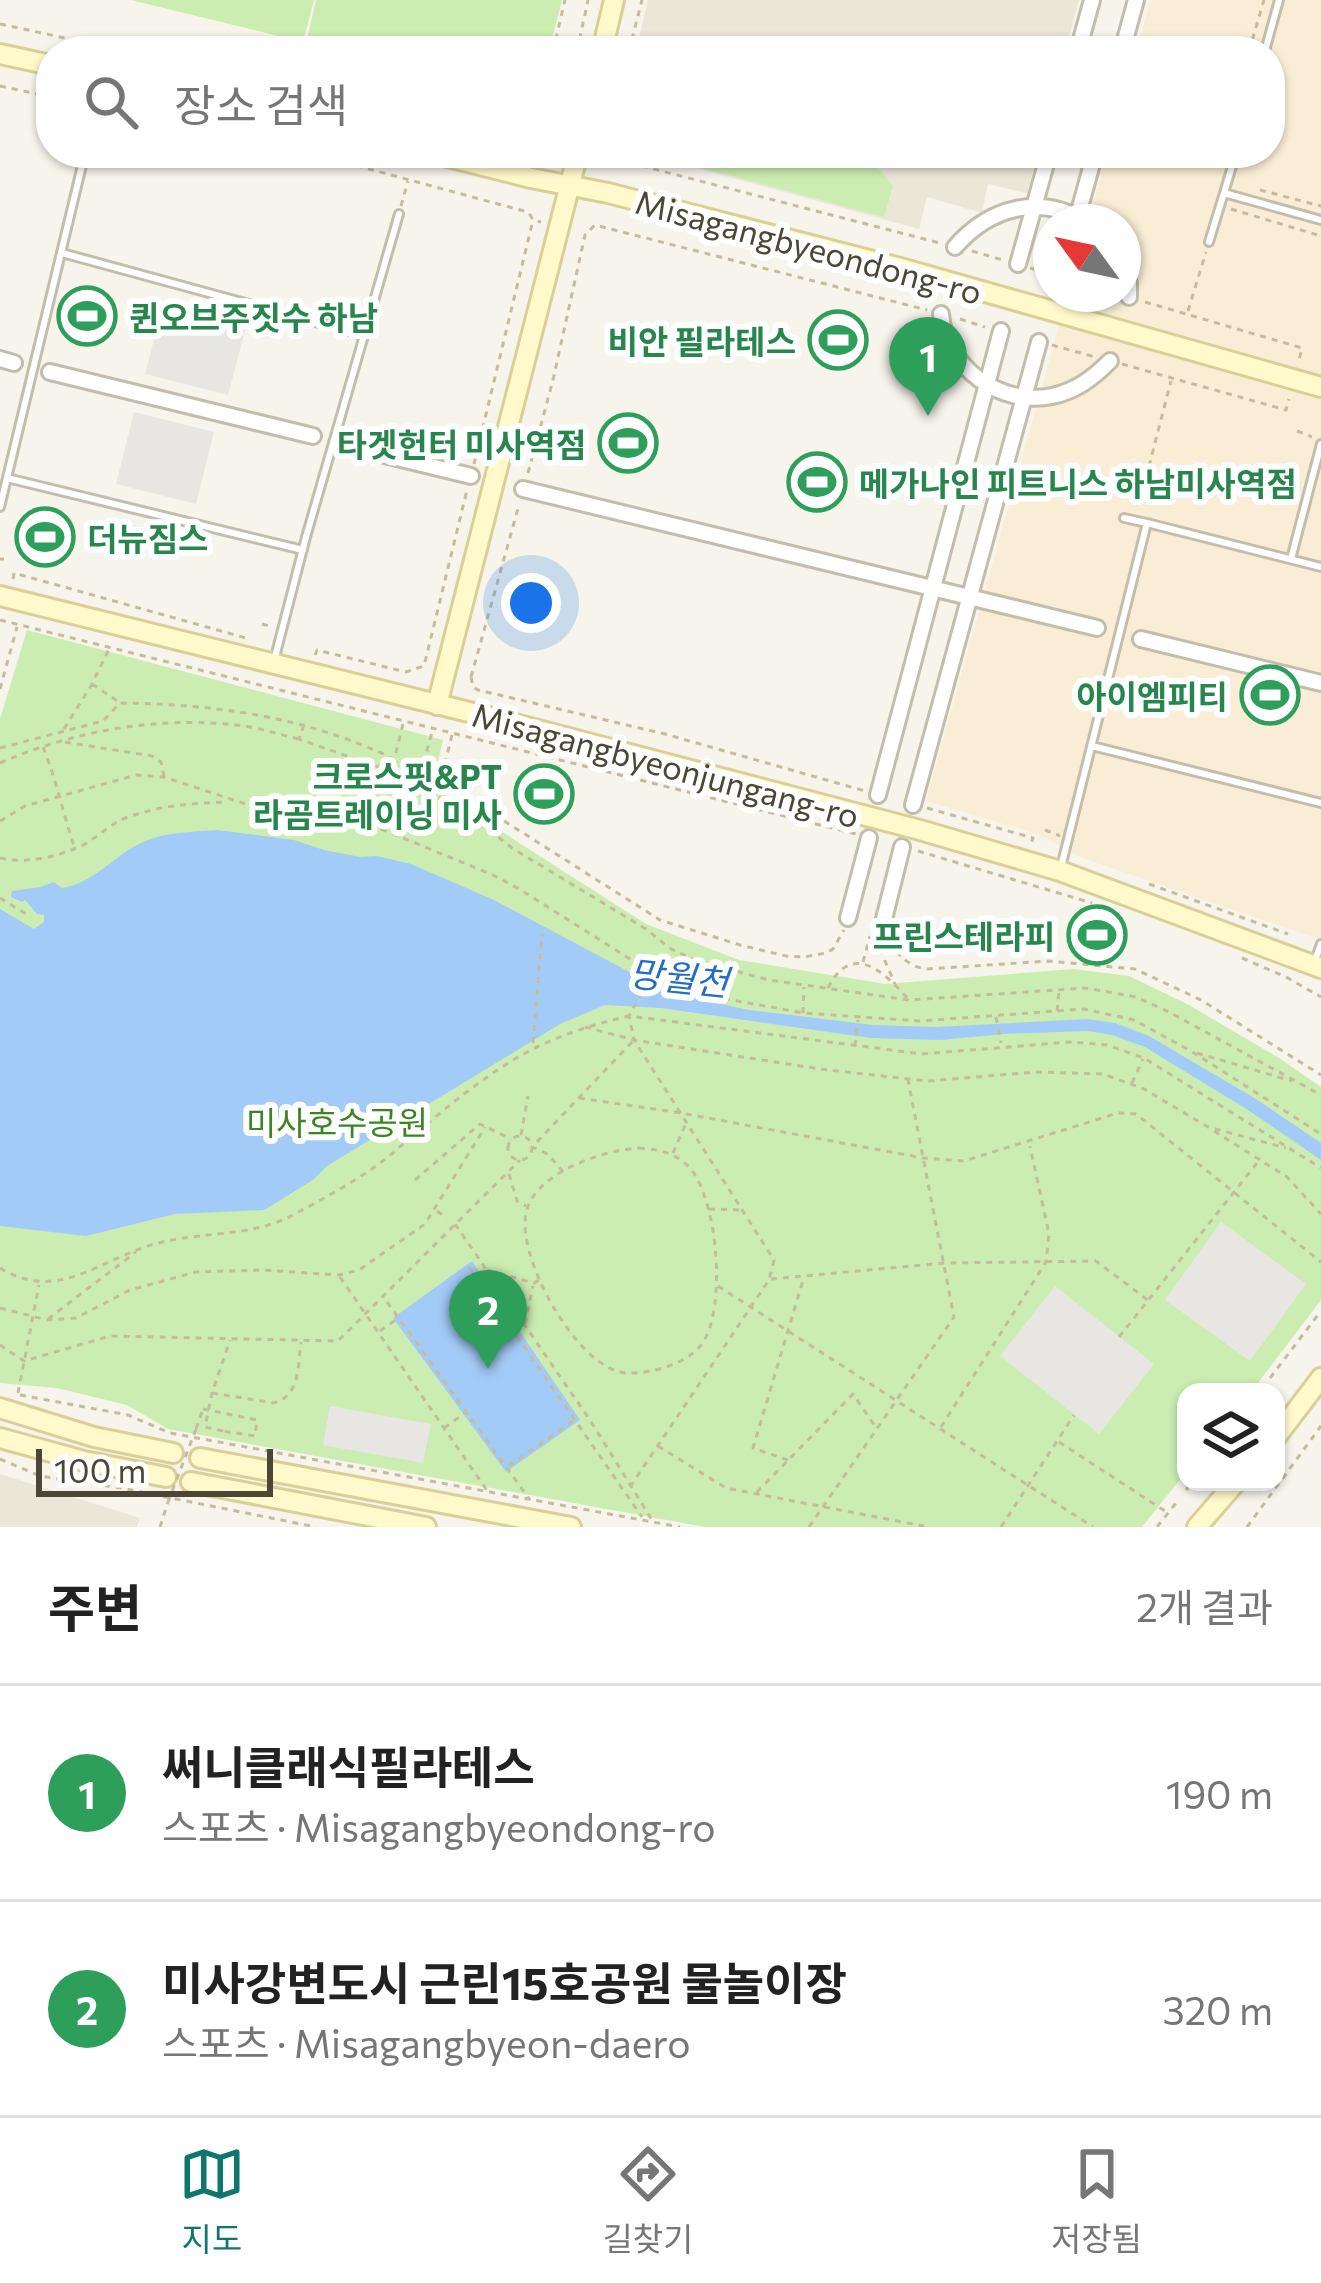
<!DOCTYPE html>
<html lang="ko">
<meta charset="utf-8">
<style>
body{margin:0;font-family:Commissioner,"Noto Sans KR",sans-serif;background:#f2f2f2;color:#222}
.controls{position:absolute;right:36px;bottom:36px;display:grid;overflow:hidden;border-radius:24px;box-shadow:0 3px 9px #0004}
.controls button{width:108px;height:108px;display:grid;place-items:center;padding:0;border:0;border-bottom:3px solid #e0e0e0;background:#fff;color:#222;font:60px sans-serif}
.compass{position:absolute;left:1033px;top:204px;width:108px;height:108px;border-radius:50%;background:#fff;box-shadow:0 3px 9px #0004;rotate:303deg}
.scale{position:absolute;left:36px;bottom:30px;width:237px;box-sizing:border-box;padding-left:12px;border:6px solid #4c4637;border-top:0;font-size:33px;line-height:42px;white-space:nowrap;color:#4c4637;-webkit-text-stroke:9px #fff;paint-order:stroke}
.you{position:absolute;left:531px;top:603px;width:42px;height:42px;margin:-30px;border:9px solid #fff;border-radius:50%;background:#1a73e8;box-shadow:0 0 0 18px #1a73e833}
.badge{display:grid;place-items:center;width:78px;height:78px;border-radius:50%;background:#0f766e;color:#fff;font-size:39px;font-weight:700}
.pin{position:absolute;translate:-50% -99px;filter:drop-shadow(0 3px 6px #0008)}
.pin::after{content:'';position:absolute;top:63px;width:42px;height:36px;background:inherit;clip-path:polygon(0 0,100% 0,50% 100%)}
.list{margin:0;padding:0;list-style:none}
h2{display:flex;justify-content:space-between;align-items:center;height:156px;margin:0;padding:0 48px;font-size:51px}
h2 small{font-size:39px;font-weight:400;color:#767676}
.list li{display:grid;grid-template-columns:78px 1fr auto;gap:36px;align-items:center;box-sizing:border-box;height:216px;padding:0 48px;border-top:3px solid #e0e0e0}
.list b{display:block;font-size:45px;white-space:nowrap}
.list p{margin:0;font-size:39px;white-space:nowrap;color:#767676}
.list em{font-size:39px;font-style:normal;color:#767676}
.icon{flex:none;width:66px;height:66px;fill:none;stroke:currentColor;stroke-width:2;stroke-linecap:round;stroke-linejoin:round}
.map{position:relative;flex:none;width:1321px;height:1527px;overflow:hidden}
.search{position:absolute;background:#fff;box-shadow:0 3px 9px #0004;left:36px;right:36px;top:36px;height:132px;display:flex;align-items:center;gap:30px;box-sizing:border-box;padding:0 42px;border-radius:48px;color:#767676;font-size:45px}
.sheet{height:588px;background:#fff}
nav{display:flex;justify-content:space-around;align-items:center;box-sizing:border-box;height:168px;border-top:3px solid #e0e0e0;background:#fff;font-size:33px;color:#767676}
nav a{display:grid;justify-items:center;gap:6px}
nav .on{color:#0f766e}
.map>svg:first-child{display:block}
.residential{fill:#ebe7d8}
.commercial{fill:#f9eed5}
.green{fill:#cbedb1}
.parking{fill:#e8e6e2}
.water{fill:#a3cbf7}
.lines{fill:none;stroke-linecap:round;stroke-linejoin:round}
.lane-casing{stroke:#c3beac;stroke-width:12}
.street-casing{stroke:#c3beac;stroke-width:20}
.secondary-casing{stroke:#dad097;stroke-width:24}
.path{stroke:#c6bc9c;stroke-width:3;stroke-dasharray:6 6;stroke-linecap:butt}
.lane{stroke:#fff;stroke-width:6}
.street{stroke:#fff;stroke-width:14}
.secondary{stroke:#fff9cc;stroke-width:18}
.path-bridge{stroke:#c6bc9c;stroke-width:3;stroke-dasharray:6 6;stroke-linecap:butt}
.labels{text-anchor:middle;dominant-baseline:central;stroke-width:12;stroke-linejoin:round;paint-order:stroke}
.street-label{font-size:33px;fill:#4c4637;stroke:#fff}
.leisure-label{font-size:33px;font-weight:bold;fill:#27864d;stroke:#fff;text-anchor:end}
.park-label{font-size:33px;fill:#3d8424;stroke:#fff}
.water-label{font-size:36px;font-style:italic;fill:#256dc3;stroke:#fff}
</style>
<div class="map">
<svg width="1321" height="1527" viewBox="0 0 1321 1527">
<rect width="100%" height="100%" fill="#f6f4eb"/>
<path class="residential" d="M648 0H1079L1065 51H636Z
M641 153H1038L1027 193 988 184 982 213 927 197 919 229Z
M0 1474 140 1518 137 1527H0Z"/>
<path class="commercial" d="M1151 0H1321V940L1077 856 1038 834 926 801 1068 294H1123V222H1088L1108 153H1270V51H1136Z"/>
<path class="green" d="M131 0H314L303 42Z
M316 0H562L549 51H339L306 43Z
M647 153H866L893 186 884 217Z
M27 630 443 740 432 787 646 924 739 960 885 984 1074 969 1129 976 1189 1005 1279 1058 1321 1087V1300L1251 1392H1186V1472L1142 1527H705L168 1429 127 1405 57 1388 0 1383V719Z"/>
<path class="parking" d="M164 301 247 323 228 395 145 374Z
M134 412 214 432 196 504 116 484Z
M1221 1222 1306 1284 1250 1361 1165 1300Z
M1055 1286 1154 1364 1099 1434 1000 1356Z
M330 1406 431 1424 423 1463 323 1445Z"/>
<path class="water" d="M217 830 294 840 324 850 360 857 377 856 411 864 494 900 669 993 749 1010 873 1025 936 1027 1087 1019 1115 1023 1149 1036 1256 1099 1321 1143V1160L1248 1110 1145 1047 1112 1035 1088 1031 1004 1034 941 1040 871 1038 661 1008 605 1005 560 1024 327 1166 313 1180 264 1210 175 1214 86 1236 0 1226V909L34 929 44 922V915L37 914 25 900 22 902 11 897 12 891 40 887 54 882 62 888C92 884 113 857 139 844 162 832 192 832 217 830Z
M472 1261 580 1420 506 1472 393 1318Z"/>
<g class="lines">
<g class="lane-casing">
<path id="lane" d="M1265 51 1279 0
M1236 153 1224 193 1321 220
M1209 242 1224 193
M62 253 363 335
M7 478 303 550
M0 507 85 153
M1124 518 1147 523
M1291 559 1321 444
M274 661 306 537 399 214
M1092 746 1321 803
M1061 867 1147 523 1321 567
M1314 963 1321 944"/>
</g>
<g class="street-casing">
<path id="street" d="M1078 51 1092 0
M1122 51 1136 0
M1076 222 1095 153
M955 247C989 208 1039 193 1086 222
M1018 264 1049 153
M1123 266 1129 283V297
M941 314C945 366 1000 407 1052 396 1076 391 1093 378 1110 361
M0 359 14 363
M50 372 313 436
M352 447 471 476
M523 489 1097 628
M1141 639 1321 683
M878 795 1001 331
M913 805 1039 342
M848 918 869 838
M882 927 902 847"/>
</g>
<g class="secondary-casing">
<path id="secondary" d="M602 51 614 0
M0 54 51 65
M432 153 531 178 608 193 897 267 1321 387
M0 596 473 713 920 830 1060 871 1321 968
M437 705 578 153
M0 1408 94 1437 173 1453
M1276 1437 1321 1378
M0 1438 84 1461 166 1477
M200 1458 571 1527
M191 1482 426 1527
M1197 1527 1236 1482"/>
</g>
<path class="path" d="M0 24 125 51
M553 51 565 0
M577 51 588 0
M629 51 642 0
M1249 51 1264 0
M1270 74 1274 59
M0 86 51 97
M310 153 524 211 529 213 533 220 541 222
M609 153 615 159 940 243
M1260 190 1321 206
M401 206 408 181
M1231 209 1321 236
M972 251 1003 260
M1030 268 1051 274
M1145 302 1302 348 1299 360
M1188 311 1206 252
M960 319 985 327
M1052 345 1095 357
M1122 364 1286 410 1289 399
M1297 431 1312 437
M474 464 533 220
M528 473 553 380 585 235 595 225 927 310
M1140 501 1171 381
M0 559H4
M13 579 14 573 246 638
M0 620 856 834
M262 624 273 627
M315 655 317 650 406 672 427 665
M425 662 467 490
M471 677 519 505
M471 677 473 687 478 690 665 734 865 791
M92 684 119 702
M0 689 17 627
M403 724 394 761 419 778 433 729
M304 725 299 739 406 777
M64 729 92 684 109 649
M452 735 442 775 446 784 660 920 740 945 786 956 804 957 826 953 833 949 844 930
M65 742 152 756 161 762 164 777
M43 747C56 779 63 813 74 846
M0 748 103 721 120 703C216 704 307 717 394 759
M0 763C75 730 163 715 245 726 263 729 281 735 299 739
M927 808 1033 838 1031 844
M0 821 25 806 136 775 164 777 276 814 350 822 381 829 408 777 488 829 512 848 646 929 671 949 698 961 769 980 909 1000 1086 988 1136 997 1169 1012 1321 1095
M381 829 493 875 521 890 641 966 716 997 803 1013 920 1021 1084 1009 1134 1020 1191 1051 1321 1134
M1045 830 1060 836
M918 851 1092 903
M0 858C28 864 57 857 83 845 97 838 109 825 123 819 155 806 192 803 226 802
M1149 884 1288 934
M0 898 31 917
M898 932 950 947
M875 938 895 984
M889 942C899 956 909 967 927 969L1049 961 1135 969 1201 1000 1321 1075
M1242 958 1286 977 1321 997
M863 962 870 936
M828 988C851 942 883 970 907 998
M1057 1011 1059 991
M803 1013 804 987
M996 1017 1001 1043
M585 1027 634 1040 820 1069 927 1081 1036 1072 1103 1074 1144 1089 1208 1127 1286 1148
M533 1043 542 934
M855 1046 858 1020
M1197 1053 1292 1081
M1132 1083 1143 1059
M579 1098 681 1113 923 1158 964 1161 1118 1113 1136 1114 1321 1262
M1214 1131 1287 1177 1321 1214
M521 1135 528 1096
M508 1148a12 12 0 1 1 24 0a12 12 0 1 1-24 0Z
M639 1148C658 1149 676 1153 689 1167 718 1199 727 1308 702 1344 687 1364 651 1374 627 1373 578 1371 516 1257 526 1213 534 1173 603 1150 639 1148Z
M673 1153 686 1123
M563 1172 548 1154 532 1147 633 1041
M509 1174 517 1201 526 1206
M415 1180 480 1124 511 1139
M709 1209 742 1210
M437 1211 447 1218
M455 1224 590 1420 652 1520
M469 1267 642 1517
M0 1268C54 1301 93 1265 145 1247 190 1231 246 1238 287 1218 320 1201 368 1175 395 1151 434 1118 474 1083 518 1057 553 1037 590 1025 629 1016L922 1054 1070 1042 1107 1045 1144 1058 1321 1168
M487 1270 534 1283 541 1279
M340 1277 488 1492
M771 1279 944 1263 1096 1261 1149 1301
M718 1286 1093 1527
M387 1302 530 1500
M0 1308 47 1320 76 1318 130 1290 196 1272 263 1270 339 1275 359 1270 425 1224 485 1127
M48 1319 136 1252
M525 1324 533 1286
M380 1331 397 1319
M1119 1337 1261 1158
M0 1345 24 1361 110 1336 338 1341 520 1160
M1270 1378 1321 1311
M18 1393 39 1285
M212 1393 274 1403C300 1396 298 1365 301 1342
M20 1395 128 1415 170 1433 680 1527
M941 1427 1046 1262 1049 1234 1030 1146
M444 1428 465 1413
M196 1429 203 1409
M223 1431 205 1427 212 1393 230 1340
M1059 1442 1168 1513
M658 1446 726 1488 928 1527
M0 1459 40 1476 121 1488 316 1527
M788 1460 753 1448 804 1277
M509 1466 574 1420
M630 1487 769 1280 774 1260 634 1040 629 1016 652 973
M1186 1490 1192 1482
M757 1492 853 1394 875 1426
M160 1527 168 1502
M809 1527 954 1317 908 1080
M1001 1527 1074 1415
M1157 1527 1176 1503
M1247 1527 1321 1426"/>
<use href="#lane" class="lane"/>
<use href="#street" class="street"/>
<use href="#secondary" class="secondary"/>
<path class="path-bridge" d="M203 1409 257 1420 255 1436 223 1431
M168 1502 196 1429"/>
</g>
<defs>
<g id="stadium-ring" transform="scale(3)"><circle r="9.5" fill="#fff" stroke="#2e9e5b" stroke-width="1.5"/><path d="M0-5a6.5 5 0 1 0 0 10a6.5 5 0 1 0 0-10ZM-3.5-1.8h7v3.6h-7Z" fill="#2e9e5b"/></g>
</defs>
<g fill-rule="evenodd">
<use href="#stadium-ring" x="87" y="316"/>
<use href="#stadium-ring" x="838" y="340"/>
<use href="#stadium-ring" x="628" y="443"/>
<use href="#stadium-ring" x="817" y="482"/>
<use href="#stadium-ring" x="45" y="537"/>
<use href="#stadium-ring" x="1270" y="695"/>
<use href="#stadium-ring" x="544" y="794"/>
<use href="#stadium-ring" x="1097" y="935"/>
</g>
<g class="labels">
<g class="street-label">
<text transform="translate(809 246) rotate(15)">Misagangbyeondong-ro</text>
<text transform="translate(666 764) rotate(15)">Misagangbyeonjungang-ro</text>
</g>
<g class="leisure-label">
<text x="129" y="316" text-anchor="start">퀸오브주짓수 하남</text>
<text x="796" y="340">비안 필라테스</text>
<text x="586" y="443">타겟헌터 미사역점</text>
<text x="859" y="482" text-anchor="start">메가나인 피트니스 하남미사역점</text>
<text x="87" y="537" text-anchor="start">더뉴짐스</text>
<text x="1228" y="695">아이엠피티</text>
<text x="502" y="775">크로스핏&amp;PT<tspan x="502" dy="38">라곰트레이닝 미사</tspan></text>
<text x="1055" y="935">프린스테라피</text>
</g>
<g class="park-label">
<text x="337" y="1121">미사호수공원</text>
</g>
<g class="water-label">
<text transform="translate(679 976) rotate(6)">망월천</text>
</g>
</g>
</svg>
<div class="controls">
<button><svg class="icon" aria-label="layers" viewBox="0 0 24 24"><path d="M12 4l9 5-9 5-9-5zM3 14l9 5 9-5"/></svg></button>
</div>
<svg class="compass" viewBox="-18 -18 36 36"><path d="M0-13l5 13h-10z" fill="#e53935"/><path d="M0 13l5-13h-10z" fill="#767676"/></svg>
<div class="scale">100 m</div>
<div class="you"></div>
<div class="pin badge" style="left:928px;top:416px;background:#2e9e5b">1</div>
<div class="pin badge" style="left:488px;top:1369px;background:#2e9e5b">2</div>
<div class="search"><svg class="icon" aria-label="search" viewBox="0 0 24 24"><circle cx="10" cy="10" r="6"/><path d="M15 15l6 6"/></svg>장소 검색</div>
</div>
<section class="sheet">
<h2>주변<small>2개 결과</small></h2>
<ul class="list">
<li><span class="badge" style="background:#2e9e5b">1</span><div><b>써니클래식필라테스</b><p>스포츠 · Misagangbyeondong-ro</p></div><em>190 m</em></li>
<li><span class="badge" style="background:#2e9e5b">2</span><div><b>미사강변도시 근린15호공원 물놀이장</b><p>스포츠 · Misagangbyeon-daero</p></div><em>320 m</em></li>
</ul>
</section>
<nav>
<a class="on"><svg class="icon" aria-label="map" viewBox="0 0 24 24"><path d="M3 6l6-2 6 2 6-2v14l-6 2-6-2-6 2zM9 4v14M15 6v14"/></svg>지도</a>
<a><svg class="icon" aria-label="directions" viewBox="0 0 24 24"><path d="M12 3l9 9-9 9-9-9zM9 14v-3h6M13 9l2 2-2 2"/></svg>길찾기</a>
<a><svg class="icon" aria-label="saved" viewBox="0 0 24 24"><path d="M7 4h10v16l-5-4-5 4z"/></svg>저장됨</a>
</nav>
